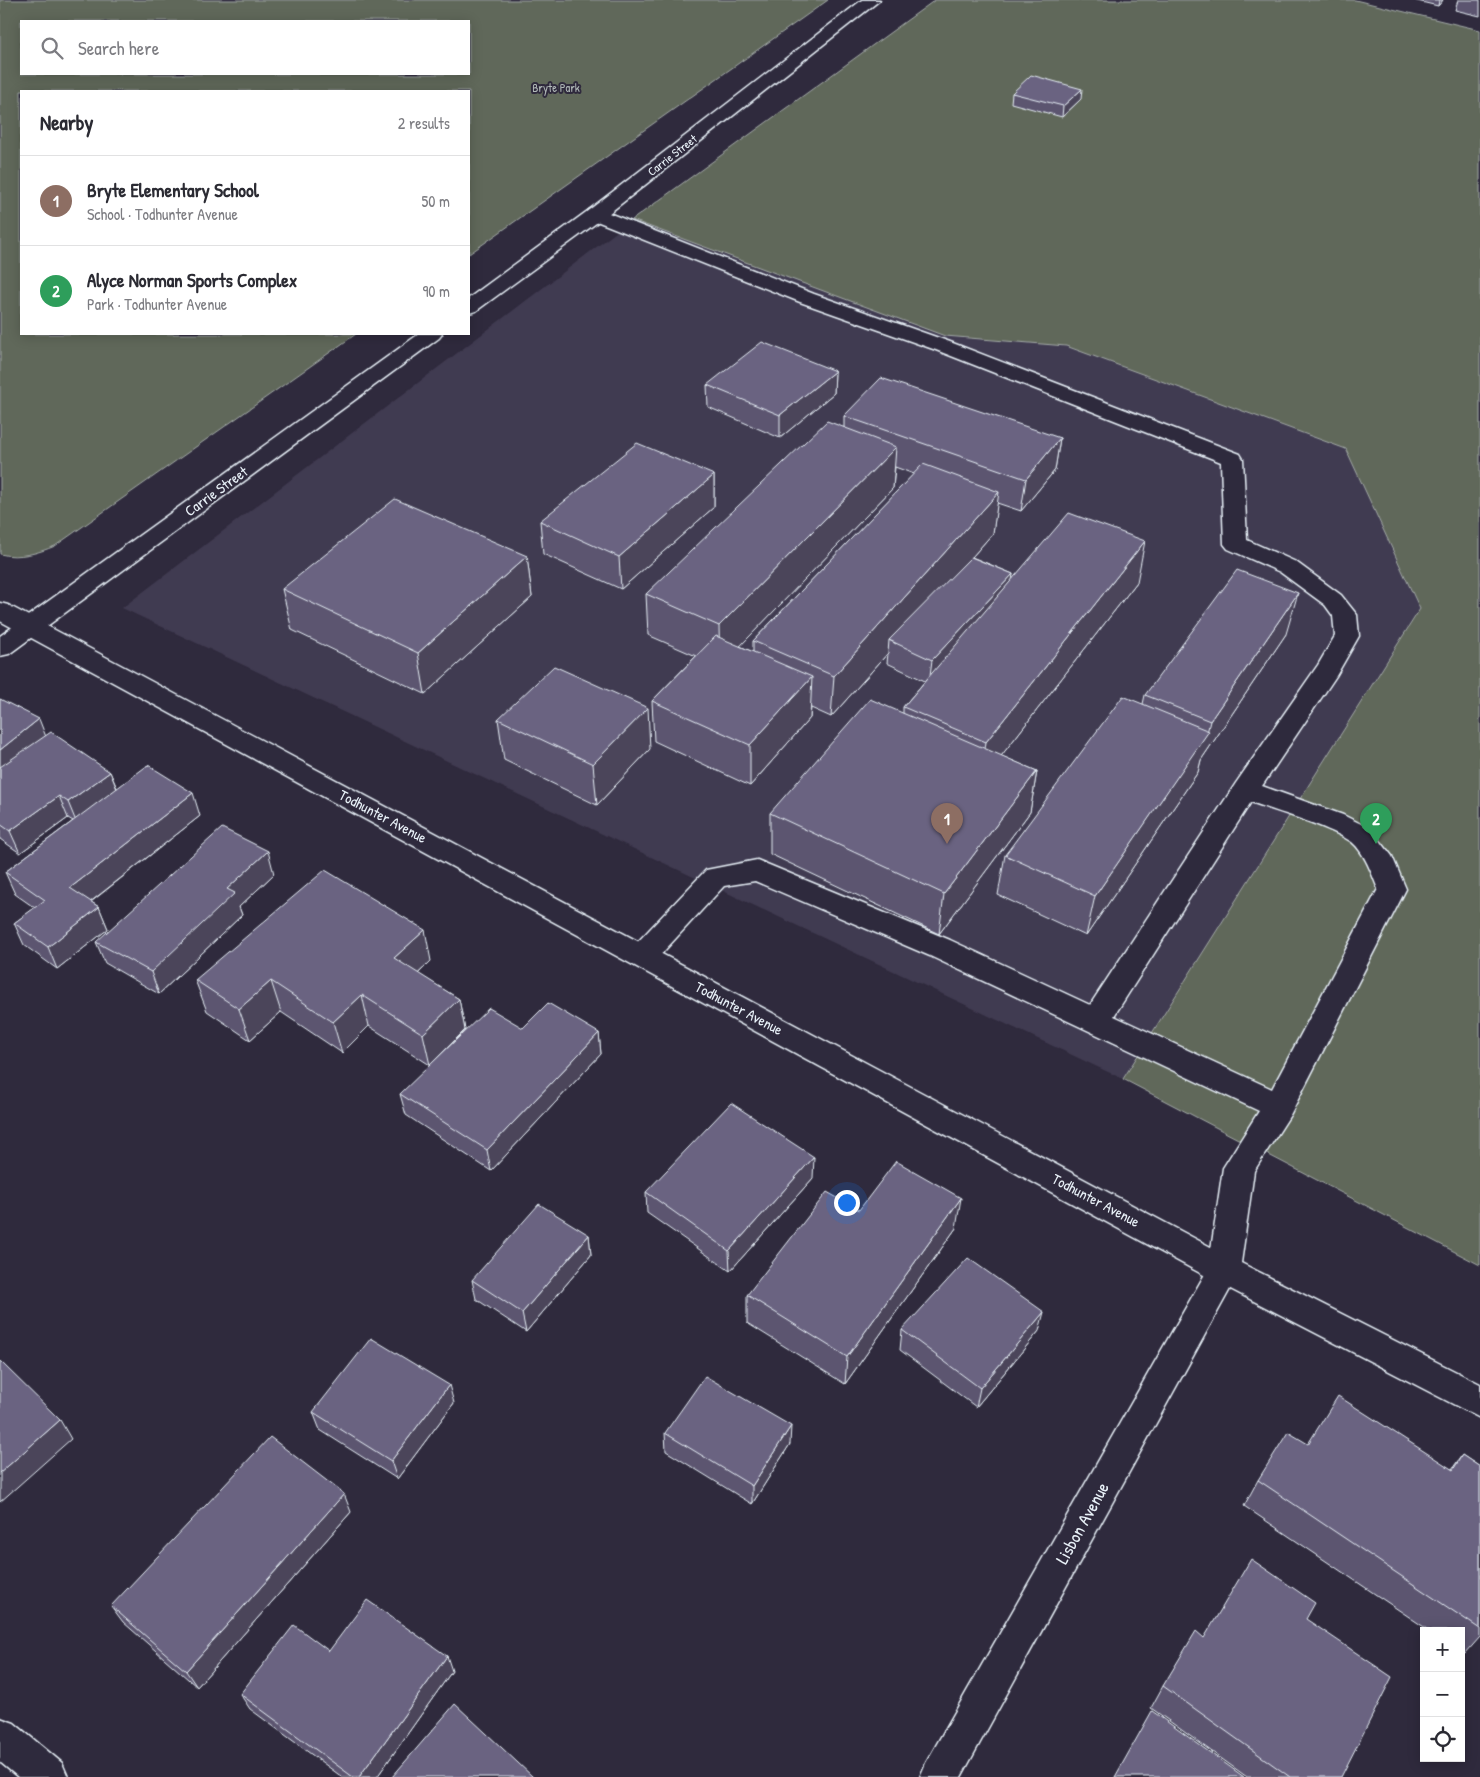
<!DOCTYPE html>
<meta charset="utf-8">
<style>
body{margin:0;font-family:"Patrick Hand",sans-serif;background:#f2f2f3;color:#2b2b33}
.controls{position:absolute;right:15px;bottom:15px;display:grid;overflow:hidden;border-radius:0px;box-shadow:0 2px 12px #0003}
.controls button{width:45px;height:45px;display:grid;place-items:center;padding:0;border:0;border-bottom:1px solid #e1e1e2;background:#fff;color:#2b2b33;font:25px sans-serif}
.you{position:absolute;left:846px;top:1202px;width:18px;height:18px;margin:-12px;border:4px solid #fff;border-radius:50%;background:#1a73e8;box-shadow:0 0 0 8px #1a73e833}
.badge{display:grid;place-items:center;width:32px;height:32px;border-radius:50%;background:#8a5d65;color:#fff;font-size:16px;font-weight:700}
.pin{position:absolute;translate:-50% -41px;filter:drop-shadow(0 1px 2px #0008)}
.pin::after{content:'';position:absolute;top:26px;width:18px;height:15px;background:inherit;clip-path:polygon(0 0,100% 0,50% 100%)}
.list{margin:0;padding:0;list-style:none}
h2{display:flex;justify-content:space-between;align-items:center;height:65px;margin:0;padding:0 20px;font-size:21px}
h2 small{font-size:16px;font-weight:400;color:#7c7c81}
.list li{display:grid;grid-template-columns:32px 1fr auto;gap:15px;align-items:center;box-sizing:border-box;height:90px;padding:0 20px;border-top:1px solid #e1e1e2}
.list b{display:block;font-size:19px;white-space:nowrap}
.list p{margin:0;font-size:16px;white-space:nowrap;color:#7c7c81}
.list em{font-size:16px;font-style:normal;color:#7c7c81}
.icon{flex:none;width:28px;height:28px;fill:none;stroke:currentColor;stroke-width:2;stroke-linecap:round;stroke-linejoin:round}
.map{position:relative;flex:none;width:1480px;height:1777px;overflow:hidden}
.search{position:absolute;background:#fff;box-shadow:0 2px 12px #0003;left:20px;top:20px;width:450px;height:55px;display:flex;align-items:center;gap:12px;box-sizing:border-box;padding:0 18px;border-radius:0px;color:#7c7c81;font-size:19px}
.panel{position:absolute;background:#fff;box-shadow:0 2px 12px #0003;left:20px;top:90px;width:450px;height:245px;border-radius:0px}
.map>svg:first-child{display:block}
.built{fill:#413b51}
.green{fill:#61675a;stroke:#a4aca9;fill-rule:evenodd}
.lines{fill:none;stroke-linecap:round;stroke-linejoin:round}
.service-casing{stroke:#e8f1f8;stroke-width:3}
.minor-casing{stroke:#e8f1f8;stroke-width:3}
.tertiary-casing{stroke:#e8f1f8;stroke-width:3}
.service{fill:#2f2a3d;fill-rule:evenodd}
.minor{fill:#2f2a3d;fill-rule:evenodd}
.tertiary{fill:#2f2a3d;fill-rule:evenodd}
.wall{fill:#5c556f;stroke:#e8f1f8;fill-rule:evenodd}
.shaded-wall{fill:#4b455a;stroke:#e8f1f8}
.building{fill:#6b6381;stroke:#e8f1f8}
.labels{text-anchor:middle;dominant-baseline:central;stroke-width:4;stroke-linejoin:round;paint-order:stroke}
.far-park-label{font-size:12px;fill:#b2bab9;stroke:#2f2a3d}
.far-street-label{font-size:12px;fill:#e8f1f8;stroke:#2f2a3d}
.street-label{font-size:15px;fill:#e8f1f8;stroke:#2f2a3d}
.near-street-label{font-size:18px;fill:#e8f1f8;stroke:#2f2a3d}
</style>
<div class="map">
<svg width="1480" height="1777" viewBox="0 0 1480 1777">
<rect width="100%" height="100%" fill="#2f2a3d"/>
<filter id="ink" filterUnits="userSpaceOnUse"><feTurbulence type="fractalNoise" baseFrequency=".02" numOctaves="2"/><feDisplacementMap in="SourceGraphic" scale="10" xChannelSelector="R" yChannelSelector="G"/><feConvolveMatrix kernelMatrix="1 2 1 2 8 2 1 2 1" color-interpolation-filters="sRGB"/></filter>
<g filter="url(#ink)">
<path class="built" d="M632 220 945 336 1066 346 1346 449 1420 609 1123 1079 122 608Z"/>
<path class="green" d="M0 0H828L469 254V91H21V334H356L55 546C38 553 19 559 0 554ZM469 21V74H21V21Z
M935 0H1355L1480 30V1265L1123 1079 1420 609 1346 449 1066 346 945 336 632 220Z"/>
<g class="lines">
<g class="service-casing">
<path id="service" d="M596 208 814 294 950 342 1240 454 1243 459 1247 540 1296 562 1341 595 1357 615 1359 636 1336 676 1262 786 1343 815 1371 829 1392 856 1406 889 1290 1115 1254 1171 1240 1270 1235 1280 1224 1284 1213 1280 1208 1270 1223 1168 1259 1111 930 956 755 881 724 886 652 964 642 967 632 964 628 956 632 948 706 870 757 860 950 940 1090 1005 1236 783 1318 665 1335 636 1333 616 1325 605 1280 572 1228 549 1224 544 1221 462 936 350 800 302 589 218 587 214 589 210ZM1251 802C1280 813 1327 825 1352 842 1365 853 1372 874 1378 889L1272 1089 1114 1016Z"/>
</g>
<g class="minor-casing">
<path id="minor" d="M862 0H880L603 218 476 311 469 313V298L589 210Z
M419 334H442L439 338 9 654 0 656V636Z
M1224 1256 1235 1260 1240 1270 1235 1280 961 1777H920L926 1763 1213 1260Z
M0 1718 14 1723 62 1763 68 1777H18L0 1762Z"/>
</g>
<g class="tertiary-casing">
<path id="tertiary" d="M0 603 8 605 1235 1260 1480 1384V1418L1213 1280 0 621Z"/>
</g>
<use href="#service" class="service"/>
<use href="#minor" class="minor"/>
<use href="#tertiary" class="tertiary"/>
</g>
<path class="wall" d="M1413 0H1443L1438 6Z
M1458 0H1480V16L1455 10Z
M1012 93 1081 99 1062 117 1011 103Z
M835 371 834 393 780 438 708 407 707 385Z
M844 416 1060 438 1055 470 1021 511 997 503 993 533 972 557 1013 574 1012 579 1137 582 1001 756 1037 771 1030 812 939 934 770 854V813L903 714V707L925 681 887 663 888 653 831 717 811 708 810 718 750 786 654 741 652 701 696 656 648 635 646 594 844 427ZM895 467 914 474 753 641V652L740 646 893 488Z
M714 475V507L621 589 543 554 540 521Z
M527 556 532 597 425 694 292 630 282 589Z
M1286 634 1201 760 1198 772 1086 936 998 895 1005 855 1143 704 1145 695Z
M0 699 46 736 110 772 117 788 200 816 91 902 99 907 108 929 57 969 24 945 14 923 35 908 15 894 5 872 73 821 68 818 20 853 0 839Z
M498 719 650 749 597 805 504 760Z
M274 874 239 907 242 915 159 994 105 963 96 942Z
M431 961 418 974 459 999 465 1030 430 1065 369 1026 342 1053 281 1012 250 1040 207 1011 195 980Z
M523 1028 599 1033 601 1054 491 1171 406 1115 400 1094Z
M813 1178 730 1271 647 1213 646 1192Z
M859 1210 956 1228 845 1384 747 1323V1295Z
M589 1235 591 1255 526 1332 476 1299 472 1280Z
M902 1330 1039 1331 976 1407 900 1350Z
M454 1403 397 1479 320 1430 313 1412Z
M665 1433 790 1444 752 1504 666 1451Z
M1308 1444 1452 1469 1462 1455 1480 1467V1637L1465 1654 1461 1652V1631H1430L1244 1506 1258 1480Z
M351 1512 197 1687 123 1622 111 1606Z
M1306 1619 1341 1777H1247L1151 1708 1163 1686 1204 1638Z
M329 1651 452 1671 377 1777H342L250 1709 240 1694Z"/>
<path class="shaded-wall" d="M1439 0H1443L1438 6Z
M1082 89 1081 99 1062 117 1063 106Z
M835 371 834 393 780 438V415Z
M1060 438 1055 470 1021 511 1026 479Z
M896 447 893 488 720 667 719 626Z
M714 475V507L621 589 619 557Z
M999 492 993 533 896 644 889 640 888 653 831 717 834 676Z
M1145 541 1137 582 980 783 986 742Z
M527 556 532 597 425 694 418 653Z
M1013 574 1010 597 929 683 932 660Z
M1298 593 1286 634 1201 760 1198 772 1086 936 1095 896 1207 733 1210 721Z
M812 677 810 718 750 786V745Z
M648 708 650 749 597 805 593 764Z
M39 719 48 742 0 781V750Z
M1037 771 1030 812 939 934 944 894Z
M110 772 119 794 77 824 68 802Z
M193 793 200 816 80 910 70 888Z
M59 796 68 818 20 853 10 831Z
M268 851 274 874 239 907 242 915 159 994 151 972 227 889Z
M99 907 108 929 57 969 48 947Z
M425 930 431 961 401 990 394 958Z
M271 981 281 1012 250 1040 239 1009Z
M362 995 369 1026 342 1053 333 1022Z
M459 999 465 1030 430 1065 423 1034Z
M599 1033 601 1054 491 1171 487 1150Z
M814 1157 813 1178 730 1271 729 1251Z
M961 1198 956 1228 845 1384 847 1357Z
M589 1235 591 1255 526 1332 522 1313Z
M1044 1312 1039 1331 976 1407 980 1388Z
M449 1385 454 1403 397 1479 391 1461Z
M60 1420 71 1439 0 1502V1473Z
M791 1426 790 1444 752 1504V1486Z
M344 1494 351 1512 197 1687 186 1671Z
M447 1656 452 1671 377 1777H359Z"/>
<path class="building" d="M1031 75 1082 89 1063 106 1012 93Z
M762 342 835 371 780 415 707 385Z
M881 378 1060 438 1026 479 844 416Z
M827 421 896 447 719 626 646 594Z
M637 443 714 475 619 557 540 521Z
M923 464 999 492 834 676 753 641Z
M395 499 527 556 418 653 282 589Z
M1069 513 1145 541 986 742 903 707Z
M971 557 1013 574 932 660 889 640Z
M1237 570 1298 593 1210 721 1145 695Z
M716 636 812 677 750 745 652 701Z
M554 666 648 708 593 764 498 719Z
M1123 696 1209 731 1095 896 1005 855Z
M0 699 39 719 0 750Z
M870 699 1037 771 944 894 770 813Z
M51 732 110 772 68 802 59 796 10 831 0 824V767Z
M148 765 193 793 70 888 99 907 48 947 14 923 45 900 5 872Z
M222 828 268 851 227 889 235 893 151 972 96 942Z
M325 870 425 930 394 958 459 999 423 1034 362 995 333 1022 271 981 239 1009 195 980Z
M548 1003 599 1033 487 1150 400 1094 489 1008 523 1028Z
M731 1103 814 1157 729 1251 646 1192Z
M896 1161 961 1198 847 1357 747 1295 827 1192 859 1210Z
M539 1204 589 1235 522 1313 472 1280Z
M968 1258 1044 1312 980 1388 902 1330Z
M371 1338 449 1385 391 1461 313 1412Z
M0 1361 60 1420 0 1473Z
M705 1376 791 1426 752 1486 665 1433Z
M1338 1396 1453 1470 1462 1455 1480 1467V1629L1258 1480 1288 1432 1308 1444Z
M270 1437 344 1494 186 1671 111 1606Z
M1251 1559 1315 1603 1306 1619 1392 1677 1341 1777H1290L1163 1686 1196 1631 1204 1638Z
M367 1600 447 1656 359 1777H353L240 1694 294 1625 329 1651Z
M455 1704 533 1777H392Z
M1152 1711 1244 1777H1115Z"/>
</g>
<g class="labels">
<g class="far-park-label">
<text x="556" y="87">Bryte Park</text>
</g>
<g class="far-street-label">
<text transform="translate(672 155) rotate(-38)">Carrie Street</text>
</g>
<g class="street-label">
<text transform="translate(216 491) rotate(-36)">Carrie Street</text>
<text transform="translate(383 816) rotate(28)">Todhunter Avenue</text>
<text transform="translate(739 1008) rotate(28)">Todhunter Avenue</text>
<text transform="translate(1096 1200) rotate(28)">Todhunter Avenue</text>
</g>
<g class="near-street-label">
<text transform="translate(1082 1523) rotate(-61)">Lisbon Avenue</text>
</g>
</g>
</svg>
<div class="controls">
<button>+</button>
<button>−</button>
<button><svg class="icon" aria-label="locate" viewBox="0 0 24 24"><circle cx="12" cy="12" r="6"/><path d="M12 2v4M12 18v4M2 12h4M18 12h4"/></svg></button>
</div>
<div class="you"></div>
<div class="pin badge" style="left:947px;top:844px;background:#8d6e63">1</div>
<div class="pin badge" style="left:1376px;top:844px;background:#2e9e5b">2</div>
<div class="search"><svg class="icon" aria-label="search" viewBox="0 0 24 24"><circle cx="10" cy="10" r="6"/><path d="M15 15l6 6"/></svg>Search here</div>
<section class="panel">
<h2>Nearby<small>2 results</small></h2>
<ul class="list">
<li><span class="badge" style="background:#8d6e63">1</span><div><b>Bryte Elementary School</b><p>School · Todhunter Avenue</p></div><em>50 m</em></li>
<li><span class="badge" style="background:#2e9e5b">2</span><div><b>Alyce Norman Sports Complex</b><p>Park · Todhunter Avenue</p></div><em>90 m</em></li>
</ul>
</section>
</div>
